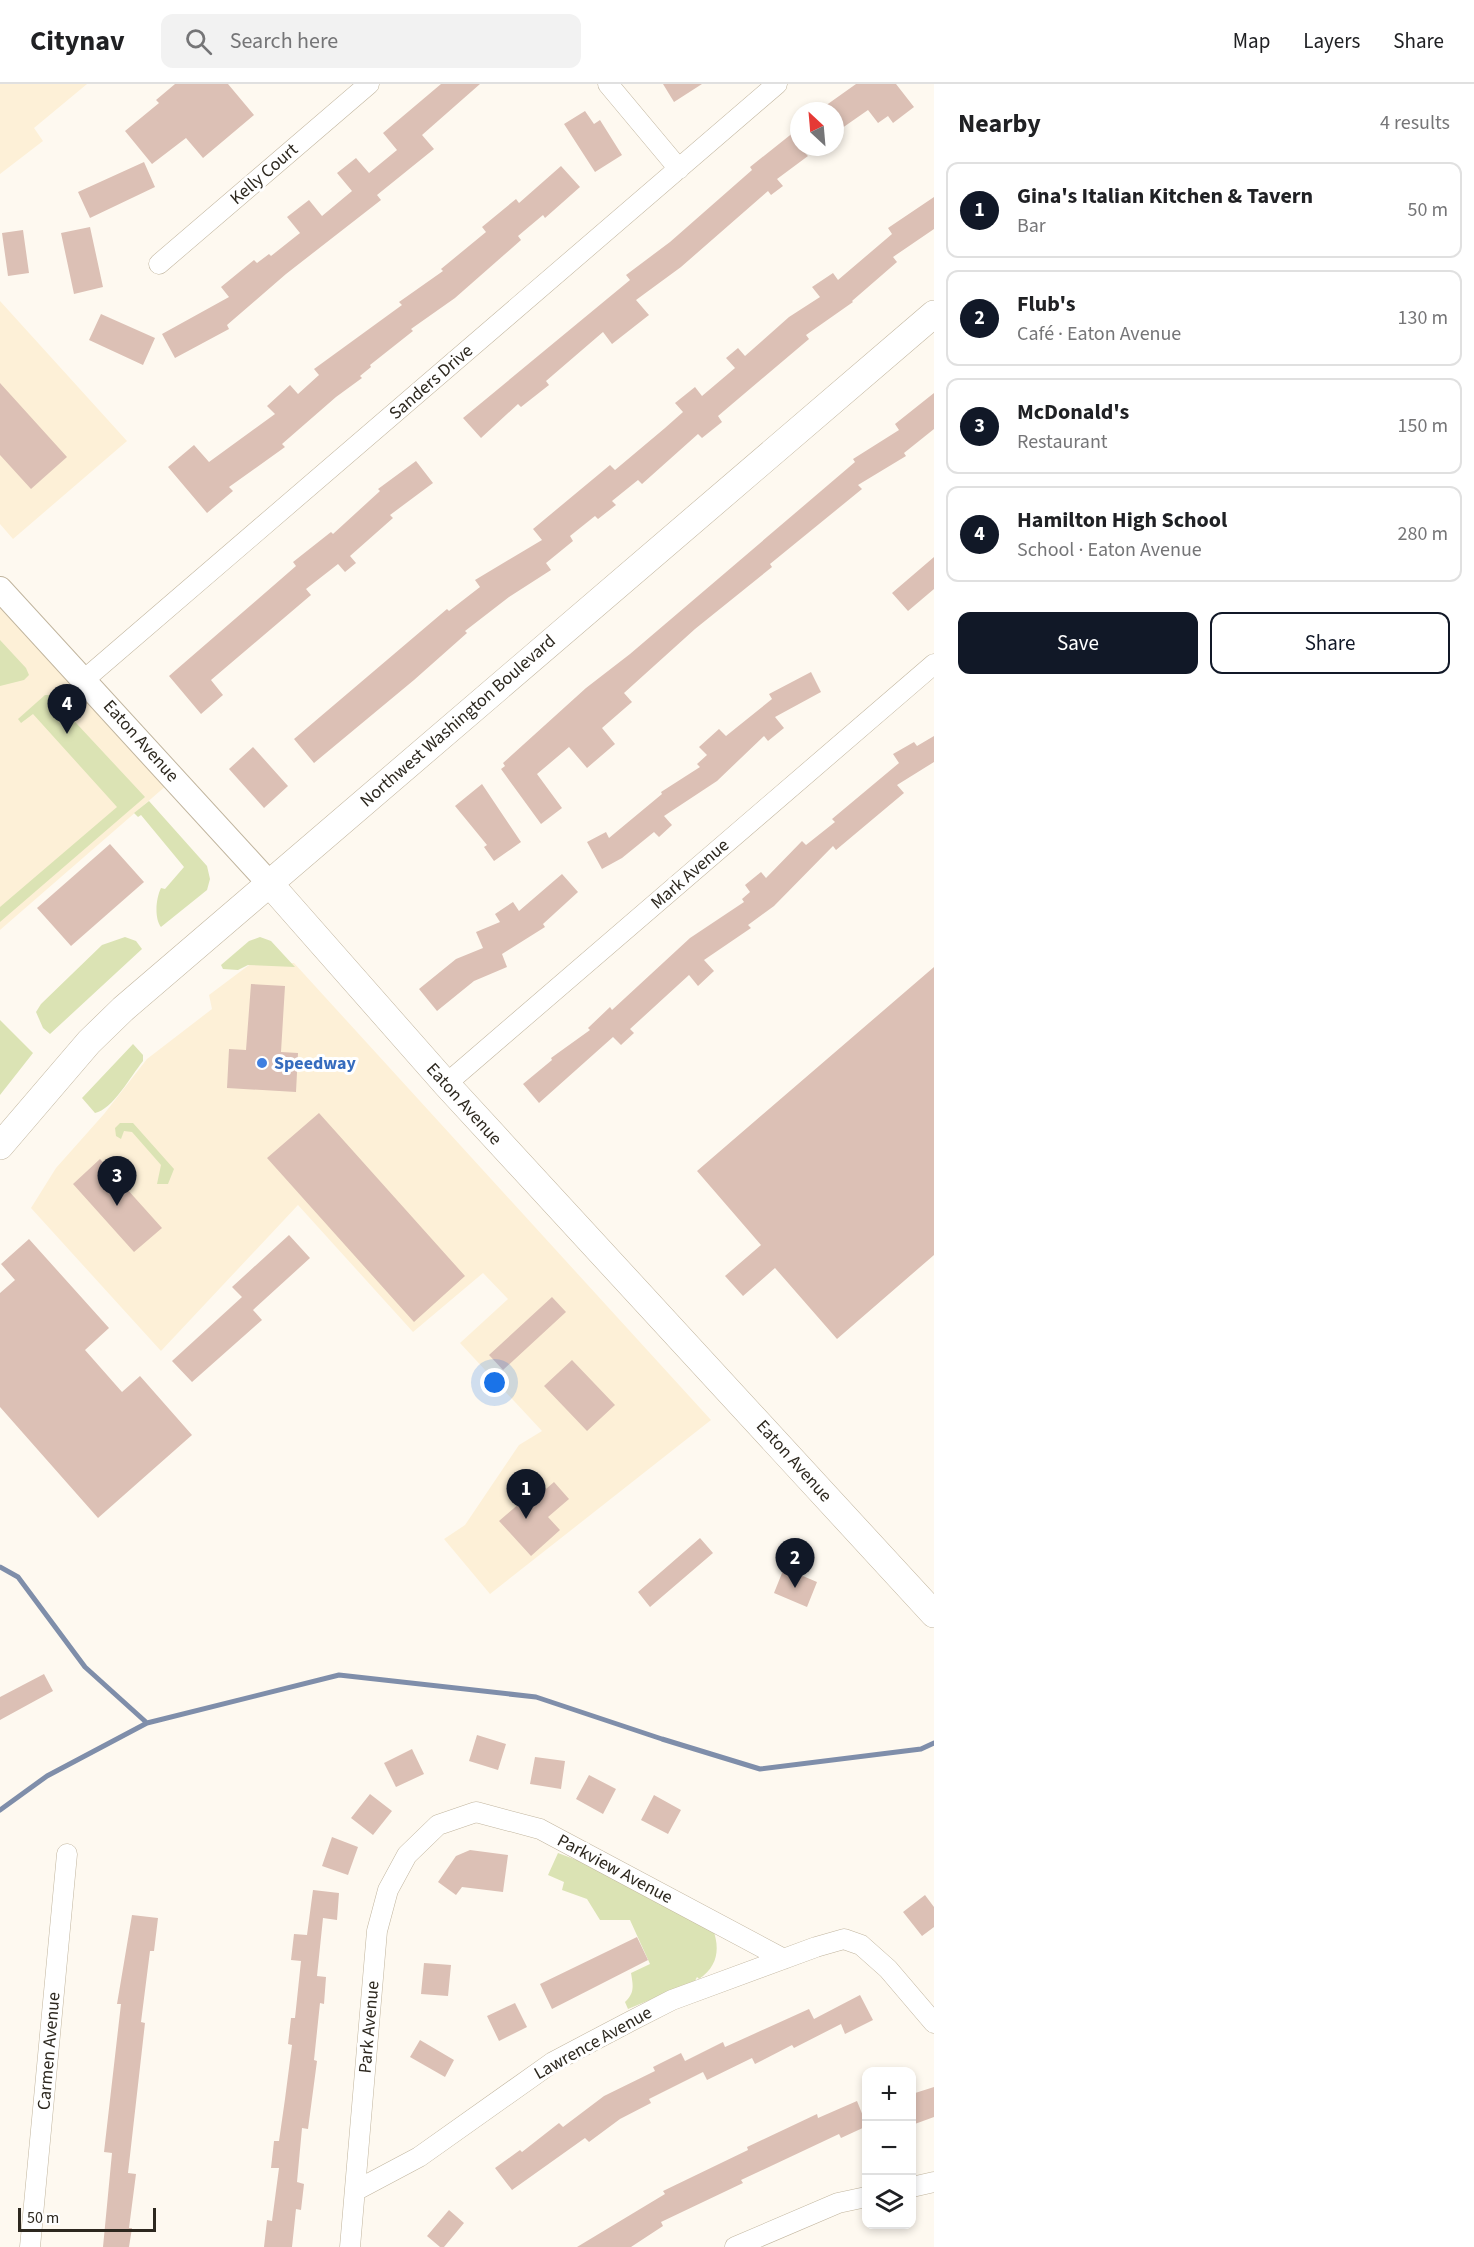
<!DOCTYPE html>
<meta charset="utf-8">
<style>
body{margin:0;font-family:"Source Sans 3",sans-serif;background:#f2f2f2;color:#202124}
.controls{position:absolute;right:18px;bottom:18px;display:grid;overflow:hidden;border-radius:12px;box-shadow:0 3px 9px #0003}
.controls button{width:54px;height:54px;display:grid;place-items:center;padding:0;border:0;border-bottom:2px solid #e0e0e0;background:#fff;color:#202124;font:30px sans-serif}
.compass{position:absolute;left:790px;top:18px;width:54px;height:54px;border-radius:50%;background:#fff;box-shadow:0 3px 9px #0003;rotate:334deg}
.scale{position:absolute;left:18px;bottom:15px;width:138px;box-sizing:border-box;padding-left:6px;border:3px solid #2d281f;border-top:0;font-size:16px;line-height:21px;white-space:nowrap;color:#2d281f;-webkit-text-stroke:4px #fff;paint-order:stroke}
.you{position:absolute;left:495px;top:1299px;width:21px;height:21px;margin:-15px;border:4px solid #fff;border-radius:50%;background:#1a73e8;box-shadow:0 0 0 9px #1a73e833}
.badge{display:grid;place-items:center;width:39px;height:39px;border-radius:50%;background:#111827;color:#fff;font-size:20px;font-weight:700}
.pin{position:absolute;translate:-50% -50px;filter:drop-shadow(0 2px 3px #0008)}
.pin::after{content:'';position:absolute;top:32px;width:21px;height:18px;background:inherit;clip-path:polygon(0 0,100% 0,50% 100%)}
.list{margin:0;padding:0;list-style:none}
h2{display:flex;justify-content:space-between;align-items:center;height:78px;margin:0;padding:0 24px;font-size:26px}
h2 small{font-size:20px;font-weight:400;color:#757577}
.list li{display:grid;grid-template-columns:39px 1fr auto;gap:18px;align-items:center;box-sizing:border-box;height:96px;margin:0 12px 12px;padding:0 12px;border:2px solid #e0e0e0;border-radius:12px}
.list b{display:block;font-size:22px;white-space:nowrap}
.list p{margin:0;font-size:20px;white-space:nowrap;color:#757577}
.list em{font-size:20px;font-style:normal;color:#757577}
.actions{display:flex;gap:12px;padding:18px 24px}
.actions a{flex:1;padding:14px 0;border:2px solid #111827;border-radius:12px;text-align:center;font-size:21px;color:#111827}
.actions .main{background:#111827;color:#fff}
.icon{flex:none;width:33px;height:33px;fill:none;stroke:currentColor;stroke-width:2;stroke-linecap:round;stroke-linejoin:round}
.map{position:relative;flex:none;width:934px;height:2163px;overflow:hidden}
header{display:flex;align-items:center;gap:36px;box-sizing:border-box;height:84px;padding:0 30px;background:#fff;border-bottom:2px solid #e0e0e0}
header strong{font-size:28px}
nav{display:flex;gap:33px;margin-inline-start:auto;font-size:21px}
.search{width:420px;height:54px;background:#f2f2f2;display:flex;align-items:center;gap:15px;box-sizing:border-box;padding:0 21px;border-radius:12px;color:#757577;font-size:22px}
main{display:flex}
aside{flex:1;background:#fff}
.map>svg:first-child{display:block}
.built{fill:#fdf0d7}
.green{fill:#dbe3b4}
.lines{fill:none;stroke-linecap:round;stroke-linejoin:round}
.stream{stroke:#7f8eaa;stroke-width:5}
.building{fill:#dcc0b5}
.minor-casing{stroke:#c1b59e;stroke-width:21}
.tertiary-casing{stroke:#c1b59e;stroke-width:26}
.secondary-casing{stroke:#c1b59e;stroke-width:28}
.minor{stroke:#fff;stroke-width:20}
.tertiary{stroke:#fff;stroke-width:24}
.secondary{stroke:#fff;stroke-width:27}
.shop-dot{fill:#3f7fe0;stroke:#fff;stroke-width:2}
.labels{text-anchor:middle;dominant-baseline:central;stroke-width:6;stroke-linejoin:round;paint-order:stroke}
.street-label{font-size:18px;fill:#2d281f;stroke:#fff}
.shop-label{font-size:18px;font-weight:bold;fill:#366cbe;stroke:#fff;text-anchor:start}
</style>
<header>
<strong>Citynav</strong>
<div class="search"><svg class="icon" aria-label="search" viewBox="0 0 24 24"><circle cx="10" cy="10" r="6"/><path d="M15 15l6 6"/></svg>Search here</div>
<nav><a>Map</a><a>Layers</a><a>Share</a></nav>
</header>
<main>
<div class="map">
<svg width="934" height="2163" viewBox="0 0 934 2163">
<rect width="100%" height="100%" fill="#fef9f0"/>
<path class="built" d="M0 0H87L34 44 43 57 0 90Z
M0 217 127 357 13 455 0 440Z
M0 505 175 694 0 846Z
M294 879 711 1336 490 1510 444 1455 465 1441 519 1361 542 1347 460 1259 508 1215 483 1189 413 1248 298 1121 161 1267 31 1124 56 1084 104 1030 147 975 212 925 209 911 249 881Z"/>
<path class="green" d="M0 556 26 584 29 591 24 596 0 602Z
M45 611H50L145 713 0 838V823L117 723 33 630 21 639 18 635Z
M149 717 207 782 210 795 207 806 161 843C154 834 156 814 161 804L165 805 184 783 141 731 138 733 134 729Z
M125 853 136 857 142 865 50 950 43 944 36 928 41 920 102 861Z
M260 853 271 857 295 883 248 881 238 886 223 885 221 881 249 857Z
M0 936 33 969 0 1011Z
M133 960 143 971V977C131 992 112 1026 95 1029L82 1014Z
M120 1039H133L174 1085 168 1100H157L161 1081 132 1048 124 1047 121 1055 116 1052 115 1044Z
M558 1769 598 1784 713 1845C720 1865 718 1882 699 1895L697 1893 695 1897 628 1925 625 1918C635 1909 633 1901 631 1889L650 1880 630 1836H600L587 1815 562 1806 564 1798 548 1791Z"/>
<g class="lines">
<path class="stream" d="M0 1483 18 1493 85 1583 147 1639
M0 1726 47 1692 147 1639 339 1591 536 1613 662 1655 760 1685 921 1665 934 1659"/>
</g>
<path class="building" d="M175 0H228L254 31 203 74 186 54 152 80 125 47 159 19 156 16Z
M441 0H480L422 51 434 65 377 111 381 116 286 190 227 241 229 245 175 274 162 250 229 213 221 203 254 176 257 179 269 170 271 172 300 149 287 133 309 116 322 132 352 107 337 89 356 74 369 89 397 66 383 49Z
M663 0H702L674 18Z
M856 0H896L914 23 893 39 888 32 878 39 868 26 835 49V27H818Z
M585 27 594 40 600 36 622 71 595 88 564 40Z
M799 44V63L808 72 777 95 783 102 771 111 768 107 681 183 636 216 649 231 612 260 603 248 546 297 549 301 521 323 518 320 481 354 463 334 630 196 626 191 670 158 752 86 750 83Z
M144 78 155 103 90 134 78 108Z
M561 82 580 103 545 134 543 131 518 152 521 156 455 214 411 245 413 247 370 281 371 283 360 292 362 294 336 313 282 360 285 363 229 403 233 407 207 429 168 383 194 361 209 378 275 330 267 322 290 301 298 310 319 291 314 285 402 221 399 218 443 187 441 185 486 148 482 143 516 115 519 119Z
M934 113V145L893 173 897 178 852 217 853 218 806 251 809 255 718 332 722 338 702 354 698 350 642 400 638 396 612 417 616 421 598 435 595 432 570 452 573 457 546 479 551 486 509 513 465 547 467 549 414 596 314 679 294 655 447 525 449 527 480 503 475 496 542 456 533 445 610 381 615 386 665 344 683 328 675 319 695 303 702 312 735 284 726 274 738 264 745 272 789 233 820 213 812 203 833 189 838 196 892 150 888 144Z
M90 143 103 203 74 210 61 149Z
M23 146 29 189 8 192 2 149Z
M101 230 155 254 143 281 89 256Z
M0 299 67 373 31 405 0 371Z
M934 309V345L904 369 906 372 858 401 862 405 770 480 772 483 695 545 624 609 632 618 602 644 615 660 587 684 569 663 537 690 562 724 541 740 501 685 505 682 503 679 586 604 630 570 855 378 853 375 899 346 895 340Z
M416 377 433 399 390 431 393 434 350 472 356 479 345 488 338 480 306 505 311 511 211 596 223 611 201 630 169 592 296 482 293 478 331 448 333 450 380 407 378 405Z
M934 473V505L908 527 892 509Z
M811 588 821 608 775 633 784 644 768 657 764 652 717 697 664 732 672 741 659 753 654 748 622 774 602 785 587 758 606 748 609 754 662 710 661 708 700 683 697 680 707 671 699 663 719 645 726 652 772 615 769 610Z
M934 652V678L897 701 904 709 836 766 833 762 774 822 748 841 751 844 704 876 714 887 698 902 689 891 630 945 634 949 621 961 613 953 539 1019 523 1000 552 976 551 974 590 946 588 944 610 923 612 926 690 854 744 818 742 815 750 808 745 801 761 788 766 794 802 757 806 761 835 738 832 735 899 679 893 670 914 658 917 662Z
M253 663 288 702 264 724 229 685Z
M482 700 521 758 494 777 484 763 487 761 455 722Z
M110 760 144 798 71 862 37 824Z
M562 790 578 808 543 840 545 843 502 870 507 883 474 897 437 927 419 905 456 875 483 864 476 848 500 838 495 830 513 818 519 827Z
M934 883V1171L837 1255 775 1184 743 1212 725 1192 761 1161 697 1087Z
M251 900 285 902 281 968 298 969 296 1008 227 1004 229 965 246 966Z
M319 1029 465 1192 414 1238 267 1074Z
M100 1075 162 1144 134 1168 73 1100Z
M289 1151 310 1174 253 1226 262 1236 192 1298 172 1277 242 1213 232 1203Z
M29 1155 109 1244 85 1266 122 1308 140 1292 192 1351 98 1434 0 1323V1209L15 1196 1 1180Z
M552 1213 566 1228 503 1286 489 1271Z
M572 1276 615 1321 587 1347 544 1302Z
M554 1398 569 1415 548 1433 560 1446 531 1472 499 1437 527 1413 531 1418Z
M700 1454 713 1469 650 1523 638 1508Z
M784 1484 817 1498 807 1523 774 1509Z
M44 1590 53 1607 0 1636V1613Z
M477 1651 506 1660 498 1686 469 1677Z
M412 1665 424 1690 396 1703 384 1679Z
M535 1673 565 1677 561 1705 530 1700Z
M589 1691 616 1705 603 1730 576 1715Z
M370 1710 392 1727 373 1751 351 1734Z
M654 1711 681 1726 668 1750 641 1736Z
M332 1753 358 1763 348 1791 322 1782Z
M470 1766 508 1771 503 1808 462 1803 456 1811 438 1798 456 1772Z
M313 1806 339 1809 337 1836 323 1834 317 1892 326 1893 324 1920 320 1919 314 1976 317 1977 308 2045 302 2044 297 2098 304 2100 301 2126 296 2125 292 2163H264L267 2136 272 2137 279 2084H271L274 2057H279L285 2015 292 1961 288 1960 291 1934H295L301 1877 291 1876 294 1850 307 1851Z
M925 1811 934 1823V1843L922 1852 903 1828Z
M132 1831 158 1834 154 1867H150L141 1938 145 1939 128 2089 136 2090 129 2144H132L129 2163H103L112 2069 104 2068 121 1920H117Z
M637 1853 648 1876 552 1925 540 1900Z
M424 1879 451 1881 448 1912 421 1910Z
M860 1911 873 1936 845 1950 841 1940 794 1964 792 1961 755 1980 752 1974 707 1996 703 1988 649 2015 651 2019 620 2035 589 2058 585 2054 512 2106 495 2084 520 2066 522 2068 559 2039 563 2043 604 2012 655 1987 653 1983 681 1969 685 1977 723 1958 725 1963 809 1925 814 1935Z
M515 1919 527 1943 499 1957 487 1932Z
M420 1956 454 1976 445 1993 410 1973Z
M934 2003V2033L912 2041V2010Z
M857 2017 867 2042 841 2054 839 2050 741 2096 743 2099 661 2138 663 2142 631 2163H577L665 2110 663 2107 748 2066 747 2063 817 2030 818 2034Z
M449 2126 464 2139 444 2163H440L427 2152Z"/>
<g class="lines">
<g class="minor-casing">
<path id="minor" d="M608 0 679 85
M159 180 369 0
M85 595 777 0
M446 1000 934 580
M912 2103 934 2098
M355 2107 419 2073 553 1978 629 1938 672 1916 816 1863 844 1855 861 1861 888 1885 934 1939
M30 2163 67 1770
M350 2163 377 1847 388 1806 407 1771 438 1741 476 1728 540 1745 784 1875
M735 2163 838 2119 866 2113"/>
</g>
<g class="tertiary-casing">
<path id="tertiary" d="M0 505 269 799"/>
</g>
<g class="secondary-casing">
<path id="secondary" d="M269 799 446 1000 934 1530
M0 1062 89 958 123 925 934 230"/>
</g>
<use href="#minor" class="minor"/>
<use href="#tertiary" class="tertiary"/>
<use href="#secondary" class="secondary"/>
</g>
<circle class="shop-dot" cx="262" cy="979" r="6"/>
<g class="labels">
<g class="street-label">
<text transform="translate(264 90) rotate(-41)">Kelly Court</text>
<text transform="translate(431 298) rotate(-41)">Sanders Drive</text>
<text transform="translate(458 637) rotate(-41)">Northwest Washington Boulevard</text>
<text transform="translate(141 657) rotate(48)">Eaton Avenue</text>
<text transform="translate(690 790) rotate(-41)">Mark Avenue</text>
<text transform="translate(464 1020) rotate(48)">Eaton Avenue</text>
<text transform="translate(794 1377) rotate(48)">Eaton Avenue</text>
<text transform="translate(615 1785) rotate(28)">Parkview Avenue</text>
<text transform="translate(369 1943) rotate(-85)">Park Avenue</text>
<text transform="translate(593 1959) rotate(-29)">Lawrence Avenue</text>
<text transform="translate(49 1967) rotate(-85)">Carmen Avenue</text>
</g>
<g class="shop-label">
<text x="274" y="979">Speedway</text>
</g>
</g>
</svg>
<div class="controls">
<button>+</button>
<button>−</button>
<button><svg class="icon" aria-label="layers" viewBox="0 0 24 24"><path d="M12 4l9 5-9 5-9-5zM3 14l9 5 9-5"/></svg></button>
</div>
<svg class="compass" viewBox="-18 -18 36 36"><path d="M0-13l5 13h-10z" fill="#e53935"/><path d="M0 13l5-13h-10z" fill="#757577"/></svg>
<div class="scale">50 m</div>
<div class="you"></div>
<div class="pin badge" style="left:526px;top:1435px">1</div>
<div class="pin badge" style="left:795px;top:1504px">2</div>
<div class="pin badge" style="left:117px;top:1122px">3</div>
<div class="pin badge" style="left:67px;top:650px">4</div>
</div>
<aside>
<h2>Nearby<small>4 results</small></h2>
<ul class="list">
<li><span class="badge">1</span><div><b>Gina's Italian Kitchen &amp; Tavern</b><p>Bar</p></div><em>50 m</em></li>
<li><span class="badge">2</span><div><b>Flub's</b><p>Café · Eaton Avenue</p></div><em>130 m</em></li>
<li><span class="badge">3</span><div><b>McDonald's</b><p>Restaurant</p></div><em>150 m</em></li>
<li><span class="badge">4</span><div><b>Hamilton High School</b><p>School · Eaton Avenue</p></div><em>280 m</em></li>
</ul>
<div class="actions"><a class="main">Save</a><a>Share</a></div>
</aside>
</main>
